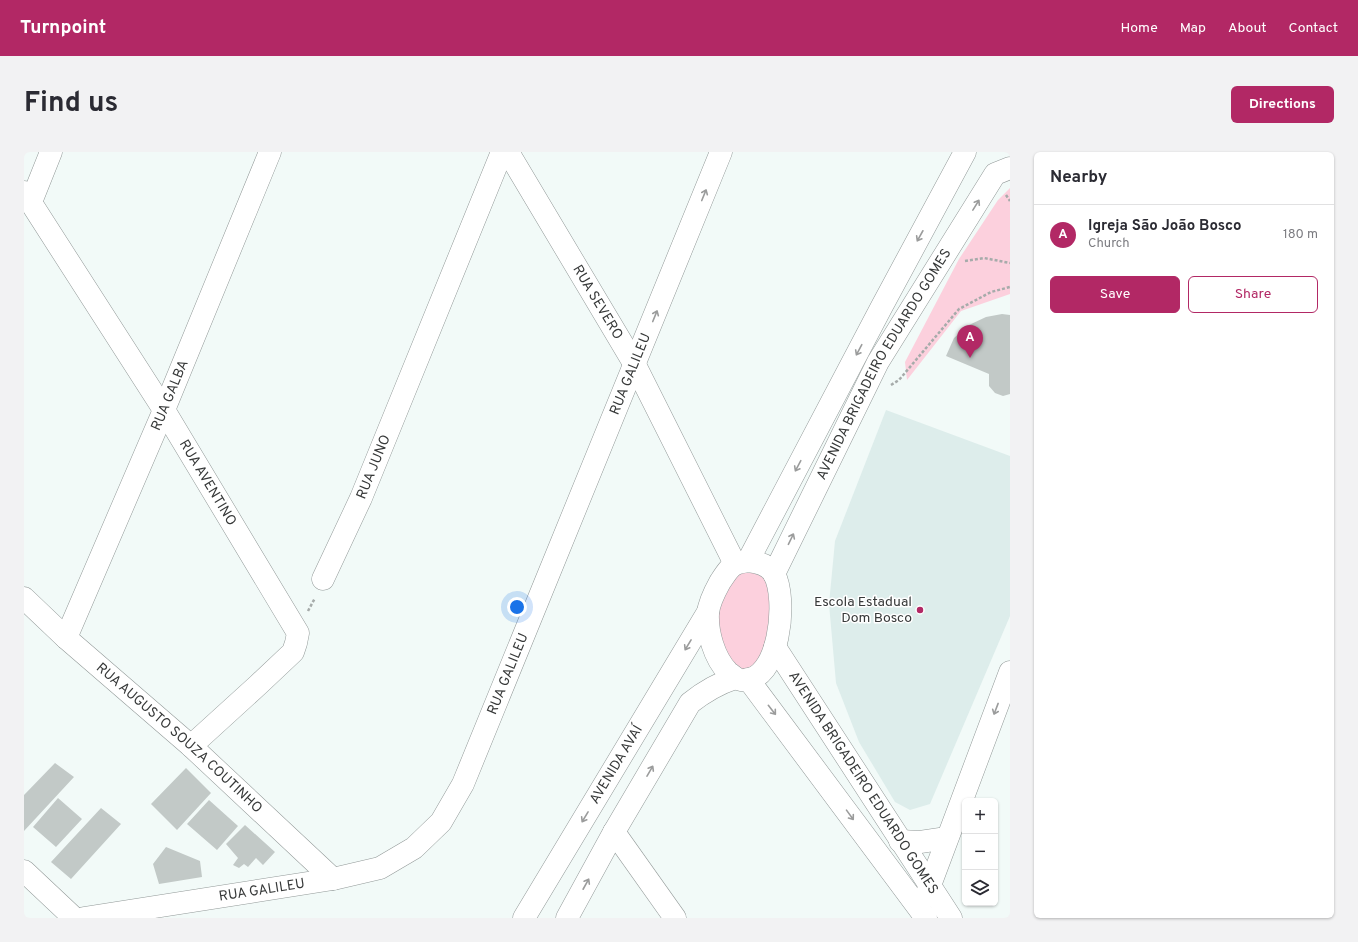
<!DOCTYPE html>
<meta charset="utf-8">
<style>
body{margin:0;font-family:Overpass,sans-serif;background:#f2f2f3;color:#2b2b33}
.controls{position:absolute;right:12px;bottom:12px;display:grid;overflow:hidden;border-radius:6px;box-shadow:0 1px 3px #0004}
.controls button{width:36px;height:36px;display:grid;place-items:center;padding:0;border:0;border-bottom:1px solid #e1e1e2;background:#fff;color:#2b2b33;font:20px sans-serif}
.you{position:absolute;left:493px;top:455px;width:14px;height:14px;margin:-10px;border:3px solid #fff;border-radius:50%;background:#1a73e8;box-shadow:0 0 0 6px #1a73e833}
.badge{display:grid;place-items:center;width:26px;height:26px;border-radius:50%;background:#b22865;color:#fff;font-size:13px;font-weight:700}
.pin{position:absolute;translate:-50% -33px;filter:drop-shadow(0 1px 2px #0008)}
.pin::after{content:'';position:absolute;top:21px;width:14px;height:12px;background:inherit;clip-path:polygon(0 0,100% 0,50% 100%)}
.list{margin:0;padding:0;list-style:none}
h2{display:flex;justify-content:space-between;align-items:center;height:52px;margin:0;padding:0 16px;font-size:17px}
h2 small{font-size:13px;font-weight:400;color:#7c7c81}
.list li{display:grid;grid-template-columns:26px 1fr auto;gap:12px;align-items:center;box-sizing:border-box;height:60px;padding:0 16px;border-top:1px solid #e1e1e2}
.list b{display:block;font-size:15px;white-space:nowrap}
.list p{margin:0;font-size:13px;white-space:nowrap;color:#7c7c81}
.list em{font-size:13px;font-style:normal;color:#7c7c81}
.actions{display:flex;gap:8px;padding:12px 16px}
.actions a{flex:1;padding:9px 0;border:1px solid #b22865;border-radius:6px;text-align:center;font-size:14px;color:#b22865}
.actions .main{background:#b22865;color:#fff}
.icon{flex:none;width:22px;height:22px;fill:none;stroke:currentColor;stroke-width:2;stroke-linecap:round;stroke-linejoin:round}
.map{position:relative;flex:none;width:986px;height:766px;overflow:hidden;border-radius:6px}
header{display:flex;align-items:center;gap:24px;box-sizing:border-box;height:56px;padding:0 20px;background:#b22865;color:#fff}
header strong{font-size:19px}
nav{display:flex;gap:22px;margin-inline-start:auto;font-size:14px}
.intro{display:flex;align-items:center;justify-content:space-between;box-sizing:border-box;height:96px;padding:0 24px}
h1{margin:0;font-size:28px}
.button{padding:10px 18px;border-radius:6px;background:#b22865;color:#fff;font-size:14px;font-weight:700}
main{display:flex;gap:24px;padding:0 24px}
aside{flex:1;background:#fff;border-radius:6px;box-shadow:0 1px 3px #0004}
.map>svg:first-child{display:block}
.built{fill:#ddedeb}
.green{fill:#fcd0dd}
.building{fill:#c2c9c7}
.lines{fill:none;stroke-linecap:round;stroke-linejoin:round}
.minor-casing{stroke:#929998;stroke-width:23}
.path{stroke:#a6abaa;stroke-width:2.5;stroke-dasharray:3 2;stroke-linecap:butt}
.minor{stroke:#fff;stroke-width:22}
.oneway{stroke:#9b9c9c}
.poi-dot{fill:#b22865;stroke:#fff;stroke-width:1.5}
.labels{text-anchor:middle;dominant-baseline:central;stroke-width:3;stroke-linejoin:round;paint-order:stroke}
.street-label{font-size:14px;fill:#373939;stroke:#fff}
.poi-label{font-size:14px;fill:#373939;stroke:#fff;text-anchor:end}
</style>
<header>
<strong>Turnpoint</strong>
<nav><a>Home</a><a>Map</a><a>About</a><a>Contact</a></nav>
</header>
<div class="intro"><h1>Find us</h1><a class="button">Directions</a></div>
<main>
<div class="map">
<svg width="986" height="766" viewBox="0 0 986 766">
<rect width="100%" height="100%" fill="#f2faf8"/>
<path class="built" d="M862 258 986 304V464L906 652 886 658 871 650 835 590 812 531 805 452 811 389Z"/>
<path class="green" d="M986 36V142L937 159 883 228 881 210 935 107 974 48Z
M716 416 743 426 753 447 742 504 714 523 704 512 688 463Z"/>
<path class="building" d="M978 162 986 163V242L979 244 971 241 965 234V222L922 204 930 186 945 173 962 165Z
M31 611 50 625 0 679V643Z
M162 616 187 641 153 678 127 652Z
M34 646 58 667 32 695 9 675Z
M185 648 214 674 193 698 163 672Z
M77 656 97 672 47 727 27 710Z
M221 673 251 700 239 713 232 706 224 715 220 712 215 716 209 713 214 706 202 692Z
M142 695 176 709 178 725 135 732 129 712Z"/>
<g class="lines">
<g class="minor-casing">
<g id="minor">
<path id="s1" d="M484 0 611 213 711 412"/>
<path id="s2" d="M0 40 140 258 274 481 272 491 269 500 234 533 167 594"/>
<path d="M7 50 27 0"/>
<path d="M724 409 857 156 941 0"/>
<path d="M724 409C734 410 745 413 750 422 764 446 756 532 717 528 712 527 708 523 704 520 690 506 683 480 684 461 685 450 691 439 696 430 700 424 706 414 712 412 716 410 720 410 724 409Z"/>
<path id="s3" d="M750 422 854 210 971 22 986 16"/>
<path id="s4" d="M299 427 337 346 478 0"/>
<path id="s5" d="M0 446 42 486 167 594 309 727"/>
<path id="s6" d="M42 486 140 258 246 0"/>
<path id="s7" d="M751 495 927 766"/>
<path d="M724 527 902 766"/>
<path d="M590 680 651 766"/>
<path d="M876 689 896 690 923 686"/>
<path d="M0 719 50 766"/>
<path d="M902 744 986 520"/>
<path id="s8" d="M60 766 309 727 356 716 390 696 417 670 439 632 697 0"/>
<path id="s9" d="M500 766 684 460"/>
<path d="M543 766 590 680 666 551C681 539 693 532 711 526"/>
</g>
</g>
<path class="path" d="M982 43 986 49
M941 109 960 106 986 111
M867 233 875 228 935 157 967 140 986 135
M284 459 291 446"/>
<use href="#minor" class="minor"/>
</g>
<defs><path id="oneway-shaft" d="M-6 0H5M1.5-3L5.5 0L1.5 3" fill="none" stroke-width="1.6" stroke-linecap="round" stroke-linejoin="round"/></defs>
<g class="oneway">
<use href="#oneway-shaft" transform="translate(680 43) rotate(-68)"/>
<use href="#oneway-shaft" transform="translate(952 53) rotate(-58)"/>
<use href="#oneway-shaft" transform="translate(896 84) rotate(119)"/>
<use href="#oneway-shaft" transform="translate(631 164) rotate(-68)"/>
<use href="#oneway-shaft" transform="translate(835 198) rotate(118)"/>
<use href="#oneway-shaft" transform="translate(774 314) rotate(118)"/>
<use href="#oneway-shaft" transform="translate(767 387) rotate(-64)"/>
<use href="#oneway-shaft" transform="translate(664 493) rotate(121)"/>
<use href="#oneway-shaft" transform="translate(972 557) rotate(111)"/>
<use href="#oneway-shaft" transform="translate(748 558) rotate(52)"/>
<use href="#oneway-shaft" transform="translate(626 619) rotate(-60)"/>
<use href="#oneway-shaft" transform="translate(826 663) rotate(54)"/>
<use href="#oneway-shaft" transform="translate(561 665) rotate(121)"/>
<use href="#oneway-shaft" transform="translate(562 732) rotate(-61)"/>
</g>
<circle class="poi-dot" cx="896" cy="458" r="4"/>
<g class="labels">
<g class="street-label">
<text stroke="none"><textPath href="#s1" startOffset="175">RUA SEVERO</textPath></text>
<text stroke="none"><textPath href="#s3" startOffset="237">AVENIDA BRIGADEIRO EDUARDO GOMES</textPath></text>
<text stroke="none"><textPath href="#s8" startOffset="864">RUA GALILEU</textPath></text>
<text stroke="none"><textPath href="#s6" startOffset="264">RUA GALBA</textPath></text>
<text stroke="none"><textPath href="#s4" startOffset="123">RUA JUNO</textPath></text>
<text stroke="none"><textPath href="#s2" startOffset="344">RUA AVENTINO</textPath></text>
<text stroke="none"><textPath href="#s8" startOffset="540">RUA GALILEU</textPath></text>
<text stroke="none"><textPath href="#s5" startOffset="209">RUA AUGUSTO SOUZA COUTINHO</textPath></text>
<text stroke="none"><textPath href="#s9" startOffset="179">AVENIDA AVAÍ</textPath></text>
<text stroke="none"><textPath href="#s7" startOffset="162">AVENIDA BRIGADEIRO EDUARDO GOMES</textPath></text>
<text stroke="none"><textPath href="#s8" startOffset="180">RUA GALILEU</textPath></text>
</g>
<g class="poi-label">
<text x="888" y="450">Escola Estadual<tspan x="888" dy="16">Dom Bosco</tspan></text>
</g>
</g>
</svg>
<div class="controls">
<button>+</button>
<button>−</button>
<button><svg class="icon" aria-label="layers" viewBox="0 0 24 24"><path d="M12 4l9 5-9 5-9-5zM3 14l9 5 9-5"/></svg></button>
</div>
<div class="you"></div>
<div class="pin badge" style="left:946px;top:206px">A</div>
</div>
<aside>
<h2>Nearby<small></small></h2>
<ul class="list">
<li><span class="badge">A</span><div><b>Igreja São João Bosco</b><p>Church</p></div><em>180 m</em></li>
</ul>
<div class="actions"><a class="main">Save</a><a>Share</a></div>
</aside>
</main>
